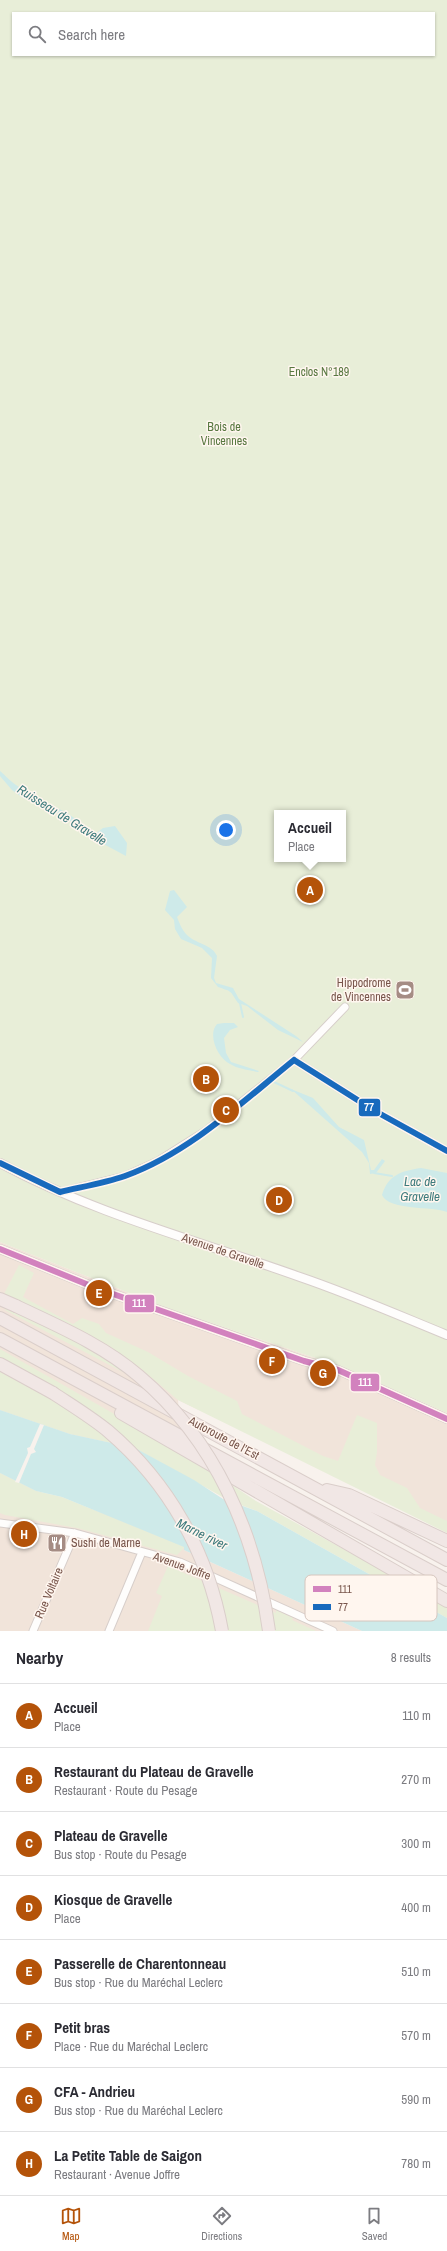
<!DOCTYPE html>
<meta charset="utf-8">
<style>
body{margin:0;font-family:"Archivo Narrow",sans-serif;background:#f7f7f7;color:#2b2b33}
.you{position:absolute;left:226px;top:830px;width:14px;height:14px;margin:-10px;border:3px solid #fff;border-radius:50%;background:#1a73e8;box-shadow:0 0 0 6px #1a73e833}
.badge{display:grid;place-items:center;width:26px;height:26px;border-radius:50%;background:#b45309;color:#fff;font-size:13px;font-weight:700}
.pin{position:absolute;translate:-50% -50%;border:2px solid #fff;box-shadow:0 1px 4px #0006}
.popup{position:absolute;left:274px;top:810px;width:72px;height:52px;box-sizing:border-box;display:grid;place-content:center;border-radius:0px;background:#fff;filter:drop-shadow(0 1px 3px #0005);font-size:13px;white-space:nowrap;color:#7c7c81}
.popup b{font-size:15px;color:#2b2b33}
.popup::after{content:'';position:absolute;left:50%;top:100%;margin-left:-8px;border:8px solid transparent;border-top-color:#fff}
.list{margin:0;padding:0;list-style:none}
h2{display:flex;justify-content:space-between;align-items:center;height:52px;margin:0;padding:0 16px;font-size:17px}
h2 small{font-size:13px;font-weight:400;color:#7c7c81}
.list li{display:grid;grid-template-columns:26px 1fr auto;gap:12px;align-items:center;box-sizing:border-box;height:64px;padding:0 16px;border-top:1px solid #e1e1e2}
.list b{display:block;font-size:15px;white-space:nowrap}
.list p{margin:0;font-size:13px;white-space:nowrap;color:#7c7c81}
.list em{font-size:13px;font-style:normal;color:#7c7c81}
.icon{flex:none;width:22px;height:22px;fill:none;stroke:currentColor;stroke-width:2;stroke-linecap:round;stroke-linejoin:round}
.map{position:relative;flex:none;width:447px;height:1631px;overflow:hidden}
.search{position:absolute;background:#fff;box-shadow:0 1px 3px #0004;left:12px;right:12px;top:12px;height:44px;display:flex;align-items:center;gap:10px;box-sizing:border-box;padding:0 14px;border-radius:0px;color:#7c7c81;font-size:15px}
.sheet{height:564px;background:#fff}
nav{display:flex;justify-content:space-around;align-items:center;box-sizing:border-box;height:56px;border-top:1px solid #e1e1e2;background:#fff;font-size:11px;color:#7c7c81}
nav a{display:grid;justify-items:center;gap:2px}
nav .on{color:#b45309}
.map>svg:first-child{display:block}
.residential{fill:#f1e4da}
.green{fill:#e8eed8;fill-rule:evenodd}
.water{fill:#ceeae9}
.pier{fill:#f8f2ed}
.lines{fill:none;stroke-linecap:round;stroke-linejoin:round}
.stream{stroke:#ceeae9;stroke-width:2}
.minor-casing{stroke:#d7ceca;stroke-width:9}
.tertiary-casing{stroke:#d7ceca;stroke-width:10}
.motorway-casing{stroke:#daceca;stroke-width:14}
.minor{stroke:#fefdfc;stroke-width:7}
.tertiary{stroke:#fefdfc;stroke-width:8}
.motorway{stroke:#f1e7e5;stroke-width:12}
.motorway-bridge-casing{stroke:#daceca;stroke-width:14;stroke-linecap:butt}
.motorway-bridge{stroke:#f1e7e5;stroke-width:12}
.bus-1-casing{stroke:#fff6ef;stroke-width:9}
.bus-2-casing{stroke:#fff6ef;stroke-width:9}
.bus-1{stroke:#d282be;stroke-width:6}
.bus-2{stroke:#186abd;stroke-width:6}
.labels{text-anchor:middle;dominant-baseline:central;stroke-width:3;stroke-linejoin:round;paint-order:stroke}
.park-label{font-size:12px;fill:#587840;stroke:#fff6ef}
.poi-label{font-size:12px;fill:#78554b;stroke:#fff6ef;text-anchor:end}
.street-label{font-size:12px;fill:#78554b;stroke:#fff6ef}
.water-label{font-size:13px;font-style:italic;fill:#3e7b7d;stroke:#fff6ef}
.key{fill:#fff6ef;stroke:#d6c6be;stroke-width:1}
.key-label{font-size:11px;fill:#78554b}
.line-badge{stroke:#fff6ef;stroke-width:1.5}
.badge-label{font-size:11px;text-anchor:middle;font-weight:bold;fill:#fff}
</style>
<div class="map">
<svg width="447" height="1631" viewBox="0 0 447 1631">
<rect width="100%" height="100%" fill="#f8f2ed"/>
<path class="residential" d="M0 1242 170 1309 342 1367 447 1413V1528L178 1400 184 1475 135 1448 70 1434 0 1410Z
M0 1473 36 1491 105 1514 185 1547 184 1550 362 1631H0Z"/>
<path class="green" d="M0 0H447V1413L342 1367 170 1309 0 1242ZM13 13H434V55H13ZM277 813H343V859H277Z
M19 1265 34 1273 23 1297 73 1324 82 1318 99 1324 106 1333 148 1352 188 1376 237 1401 242 1414 323 1456 338 1461 357 1415 377 1423V1452L375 1465 380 1475 407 1488 420 1508 447 1521V1533L178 1400 139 1367 106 1344 67 1323 4 1294Z
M6 1307 100 1353 138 1380 5 1310Z
M0 1349 211 1469 228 1500 135 1448 110 1427 54 1388 0 1358Z
M0 1372C39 1393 79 1413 112 1443L70 1434 0 1410Z
M0 1473 36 1491 62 1497 185 1547 177 1555 77 1528 5 1515 0 1513Z
M232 1485 256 1501 447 1606V1618L257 1511 241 1505Z
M168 1566 276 1613V1610L293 1618 292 1620 316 1631H148L162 1596 156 1593Z"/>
<path class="water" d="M0 771C6 776 12 783 19 787 42 804 74 810 91 834H95L103 828 115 826 127 843 126 856 96 840 62 815 23 798 12 790 0 776Z
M174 890 187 907 177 917C179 922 182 930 186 934 195 944 212 944 217 956L214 978 216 983 233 988 239 999 296 1036 303 1042 278 1030 247 1006 238 1003C229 989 232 992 218 987L211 978 212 958 202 948 181 939 175 929 174 920 165 910 170 891Z
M224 1023H234L238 1027 230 1030 224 1038 226 1053 231 1062 259 1071 258 1072C249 1070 238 1069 230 1064 218 1058 207 1035 217 1024Z
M291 1089 313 1098 339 1127 364 1140 371 1170H374L382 1159 385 1161 376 1173 370 1174 369 1163 362 1152Z
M421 1168 447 1173V1212C432 1206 389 1211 382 1195 388 1175 401 1171 421 1168Z
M0 1410 70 1434 135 1448 194 1480 223 1499 257 1511 447 1618V1631H362L184 1550V1547L62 1497 36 1491 0 1473Z"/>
<path class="pier" d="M40 1424 44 1425 34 1449 36 1452 31 1454 19 1483 15 1482 28 1453 27 1448 30 1447Z"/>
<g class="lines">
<path class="stream" d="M240 1003 243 1017
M274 1082 293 1091
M374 1173 392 1176"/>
<g class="minor-casing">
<path id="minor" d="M294 1060 375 1111 447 1151
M60 1192 125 1176 158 1161 207 1130 294 1060 345 1007
M0 1523 75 1533 180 1562 333 1631
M33 1631 75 1533
M109 1631 142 1552"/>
</g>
<g class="tertiary-casing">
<path id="tertiary" d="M0 1163C94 1214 200 1241 300 1277 350 1294 398 1315 447 1335
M0 1249 96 1288 304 1361 338 1370 447 1419"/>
</g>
<g class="motorway-casing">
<path id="motorway" d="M0 1299 16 1306
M0 1318 447 1560
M0 1339 447 1580
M0 1364 53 1393
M121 1413 447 1601
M327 1490 349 1495 447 1541"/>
</g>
<use href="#minor" class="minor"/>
<use href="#tertiary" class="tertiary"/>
<use href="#motorway" class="motorway"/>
<g class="motorway-bridge-casing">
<path id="motorway-bridge" d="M16 1306C58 1326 103 1345 139 1376 215 1440 256 1534 269 1631
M53 1393C71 1405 91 1417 108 1431 169 1483 208 1553 222 1631"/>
</g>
<use href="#motorway-bridge" class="motorway-bridge"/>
<g class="bus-1-casing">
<path id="bus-1" d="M0 1249 96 1288 304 1361 338 1370 447 1419"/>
</g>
<g class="bus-2-casing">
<path id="bus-2" d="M294 1060 375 1111 447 1151
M0 1163 60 1192
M60 1192C81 1187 105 1183 125 1176 189 1153 242 1102 294 1060"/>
</g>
<use href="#bus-1" class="bus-1"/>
<use href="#bus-2" class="bus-2"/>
</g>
<defs>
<g id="stadium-square" transform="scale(1)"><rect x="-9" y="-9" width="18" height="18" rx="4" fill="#a58c84" stroke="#fff6ef"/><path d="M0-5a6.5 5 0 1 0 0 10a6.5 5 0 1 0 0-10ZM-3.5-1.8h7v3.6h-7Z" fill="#fff"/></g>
<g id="restaurant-square" transform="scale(1)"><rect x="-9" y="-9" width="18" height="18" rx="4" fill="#a58c84" stroke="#fff6ef"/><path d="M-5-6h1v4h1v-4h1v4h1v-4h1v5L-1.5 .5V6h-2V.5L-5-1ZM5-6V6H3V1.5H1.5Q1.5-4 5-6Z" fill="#fff"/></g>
</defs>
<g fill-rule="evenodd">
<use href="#stadium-square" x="405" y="990"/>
<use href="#restaurant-square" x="57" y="1543"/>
</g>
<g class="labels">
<g class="park-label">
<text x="319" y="372">Enclos N°189</text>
<text x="224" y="427">Bois de<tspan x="224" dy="14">Vincennes</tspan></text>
</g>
<g class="poi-label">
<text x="391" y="983">Hippodrome<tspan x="391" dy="14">de Vincennes</tspan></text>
<text x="71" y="1543" text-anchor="start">Sushi de Marne</text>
</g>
<g class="street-label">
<text transform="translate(223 1251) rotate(19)">Avenue de Gravelle</text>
<text transform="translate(224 1438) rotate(28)">Autoroute de l’Est</text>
<text transform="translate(182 1566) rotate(20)">Avenue Joffre</text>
<text transform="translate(49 1593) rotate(-67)">Rue Voltaire</text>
</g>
<g class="water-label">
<text transform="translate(62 815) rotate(32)">Ruisseau de Gravelle</text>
<text x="420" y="1181">Lac de<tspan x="420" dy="15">Gravelle</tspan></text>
<text transform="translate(202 1534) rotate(26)">Marne river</text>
</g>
</g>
<rect x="305" y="1575" width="132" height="46" rx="6" class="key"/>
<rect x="313" y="1586" width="18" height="6" fill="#d282be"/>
<rect x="313" y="1604" width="18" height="6" fill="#186abd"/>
<g class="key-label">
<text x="338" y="1593">111</text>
<text x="338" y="1611">77</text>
</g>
<g class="line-badge">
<rect x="358" y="1098" width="23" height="19" rx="4" fill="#186abd"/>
<rect x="124" y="1294" width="31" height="19" rx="4" fill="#d282be"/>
<rect x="350" y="1373" width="30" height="19" rx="4" fill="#d282be"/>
</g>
<g class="badge-label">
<text x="369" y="1111">77</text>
<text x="139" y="1307">111</text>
<text x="365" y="1386">111</text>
</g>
</svg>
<div class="you"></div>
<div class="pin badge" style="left:310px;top:890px">A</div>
<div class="popup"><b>Accueil</b>Place</div>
<div class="pin badge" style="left:206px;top:1079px">B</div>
<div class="pin badge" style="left:226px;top:1110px">C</div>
<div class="pin badge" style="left:279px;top:1200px">D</div>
<div class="pin badge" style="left:99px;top:1293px">E</div>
<div class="pin badge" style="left:272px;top:1361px">F</div>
<div class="pin badge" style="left:323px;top:1373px">G</div>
<div class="pin badge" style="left:24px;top:1534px">H</div>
<div class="search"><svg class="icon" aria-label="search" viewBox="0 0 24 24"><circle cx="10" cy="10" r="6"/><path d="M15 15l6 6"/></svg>Search here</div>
</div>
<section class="sheet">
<h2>Nearby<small>8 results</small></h2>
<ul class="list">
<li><span class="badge">A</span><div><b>Accueil</b><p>Place</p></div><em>110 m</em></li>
<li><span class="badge">B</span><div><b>Restaurant du Plateau de Gravelle</b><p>Restaurant · Route du Pesage</p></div><em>270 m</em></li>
<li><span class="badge">C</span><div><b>Plateau de Gravelle</b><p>Bus stop · Route du Pesage</p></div><em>300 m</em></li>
<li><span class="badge">D</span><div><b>Kiosque de Gravelle</b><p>Place</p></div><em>400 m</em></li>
<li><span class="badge">E</span><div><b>Passerelle de Charentonneau</b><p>Bus stop · Rue du Maréchal Leclerc</p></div><em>510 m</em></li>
<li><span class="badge">F</span><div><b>Petit bras</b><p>Place · Rue du Maréchal Leclerc</p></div><em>570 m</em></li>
<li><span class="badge">G</span><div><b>CFA - Andrieu</b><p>Bus stop · Rue du Maréchal Leclerc</p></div><em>590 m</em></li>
<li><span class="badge">H</span><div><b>La Petite Table de Saigon</b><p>Restaurant · Avenue Joffre</p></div><em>780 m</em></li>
</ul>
</section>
<nav>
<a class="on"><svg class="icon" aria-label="map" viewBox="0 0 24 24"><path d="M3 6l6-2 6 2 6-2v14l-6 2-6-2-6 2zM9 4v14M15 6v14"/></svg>Map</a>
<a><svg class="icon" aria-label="directions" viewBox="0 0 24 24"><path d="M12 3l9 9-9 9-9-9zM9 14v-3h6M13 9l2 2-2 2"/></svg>Directions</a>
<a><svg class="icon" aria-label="saved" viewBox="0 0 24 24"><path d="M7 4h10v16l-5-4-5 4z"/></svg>Saved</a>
</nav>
